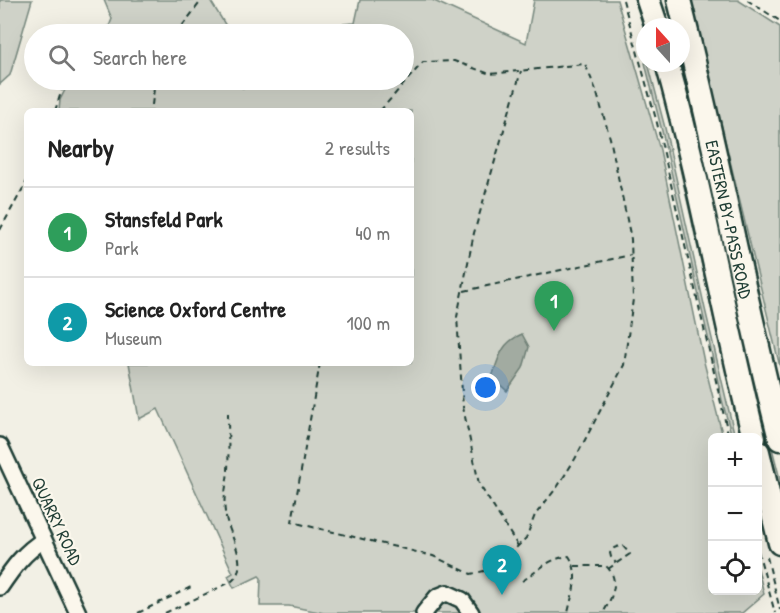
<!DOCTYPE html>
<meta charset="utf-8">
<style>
body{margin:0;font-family:"Patrick Hand",sans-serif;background:#f6f6f6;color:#222}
.controls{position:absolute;right:18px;bottom:18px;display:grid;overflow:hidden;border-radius:9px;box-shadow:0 6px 24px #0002}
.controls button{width:54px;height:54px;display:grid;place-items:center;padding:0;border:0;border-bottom:2px solid #e0e0e0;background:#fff;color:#222;font:30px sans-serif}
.compass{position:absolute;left:636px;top:18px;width:54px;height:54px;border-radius:50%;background:#fff;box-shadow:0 6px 24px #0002;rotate:339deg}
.you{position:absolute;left:486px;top:388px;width:21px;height:21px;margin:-15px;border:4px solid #fff;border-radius:50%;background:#1a73e8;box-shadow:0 0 0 9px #1a73e833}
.badge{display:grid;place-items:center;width:39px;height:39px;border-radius:50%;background:#ea580c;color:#fff;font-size:20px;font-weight:700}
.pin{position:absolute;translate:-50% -50px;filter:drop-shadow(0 2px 3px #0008)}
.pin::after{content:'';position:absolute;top:32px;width:21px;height:18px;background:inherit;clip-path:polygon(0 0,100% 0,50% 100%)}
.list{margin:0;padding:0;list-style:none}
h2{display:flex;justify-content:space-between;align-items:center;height:78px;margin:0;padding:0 24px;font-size:26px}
h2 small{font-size:20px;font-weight:400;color:#767676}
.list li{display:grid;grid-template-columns:39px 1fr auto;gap:18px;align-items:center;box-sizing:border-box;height:90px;padding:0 24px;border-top:2px solid #e0e0e0}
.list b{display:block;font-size:22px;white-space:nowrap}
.list p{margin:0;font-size:20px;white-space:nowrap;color:#767676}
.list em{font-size:20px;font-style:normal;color:#767676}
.icon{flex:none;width:33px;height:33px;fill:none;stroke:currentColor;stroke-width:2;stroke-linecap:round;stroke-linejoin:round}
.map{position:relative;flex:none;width:780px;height:613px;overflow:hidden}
.search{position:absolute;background:#fff;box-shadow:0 6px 24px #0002;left:24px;top:24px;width:390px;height:66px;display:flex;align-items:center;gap:15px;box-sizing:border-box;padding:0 21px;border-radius:33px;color:#767676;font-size:22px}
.panel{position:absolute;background:#fff;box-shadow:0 6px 24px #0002;left:24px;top:108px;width:390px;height:258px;border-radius:9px}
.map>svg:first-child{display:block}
.green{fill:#cfd2c8;stroke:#77887e;stroke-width:1.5}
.water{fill:#a2aba1;stroke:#6e7f75;stroke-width:1.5}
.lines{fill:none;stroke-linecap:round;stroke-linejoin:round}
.minor-casing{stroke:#1f3d34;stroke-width:20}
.highway-casing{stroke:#1f3d34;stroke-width:27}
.path{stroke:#1f3d34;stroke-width:2;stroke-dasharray:6 4.5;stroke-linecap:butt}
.minor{stroke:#fbf7ec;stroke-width:15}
.highway{stroke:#fbf7ec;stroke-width:22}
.labels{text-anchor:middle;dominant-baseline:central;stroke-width:4.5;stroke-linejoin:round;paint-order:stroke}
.street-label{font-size:18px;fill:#1f3d34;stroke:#fbf7ec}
</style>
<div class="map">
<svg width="780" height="613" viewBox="0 0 780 613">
<rect width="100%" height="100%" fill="#f2f0e5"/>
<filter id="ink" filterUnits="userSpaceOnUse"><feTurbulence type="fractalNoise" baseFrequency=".0167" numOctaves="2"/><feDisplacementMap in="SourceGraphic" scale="12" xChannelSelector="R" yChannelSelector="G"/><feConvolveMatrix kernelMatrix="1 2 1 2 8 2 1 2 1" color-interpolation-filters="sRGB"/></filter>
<g filter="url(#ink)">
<path class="green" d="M0 0H32L10 75 0 84Z
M104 0H210L231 34H106L112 19Z
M360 0H432L526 43 534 0H617L660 150 704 362 723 437 712 438V590H758V569L764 594 742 613H324L289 606H260L261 578 259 576 234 588 228 576 233 573 158 409 139 419 129 363H411V111H59L60 100 70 80H222L243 88 248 80H404V34H331L342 24 355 23Z
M691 0H738L780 27V367Z
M681 41 765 421 780 479V514L674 63H681Z
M645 63H648L665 128 705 309 735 437H732L722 400 663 135Z
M655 63H659L746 437H741L740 435 668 115Z"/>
<path class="water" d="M522 334 529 347 523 368 507 391 492 377C499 357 501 343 522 334Z"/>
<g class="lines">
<g class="minor-casing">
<path id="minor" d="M0 446 78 613
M0 587C13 568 24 552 44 540
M424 613 437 597 447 593 462 600 471 613"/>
</g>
<g class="highway-casing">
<g id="highway">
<path d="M648 0 657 27"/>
<path id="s1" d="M679 0C716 146 743 293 780 439"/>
<path d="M667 63C701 186 723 313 754 438"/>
<path d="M758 452 780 543"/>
</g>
</g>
<path class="path" d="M623 0 657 123 729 438
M747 0 780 21
M176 34 202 0
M152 105 155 80
M55 111 65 80
M380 111 423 62 454 61 490 74 585 64 596 90 610 138 631 239 633 299 624 365 575 459 558 486 535 515 526 538 513 551 506 566 509 581
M0 230 27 181
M464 291 631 255
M320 363 292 522 433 556 471 574 506 566
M518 546 479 484 463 407 457 317 474 233 521 71
M758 551 775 613
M767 557 780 610
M575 566H606C621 580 612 598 603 613
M608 569 630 554 622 545 614 548 610 553 611 557 616 563
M522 581C540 570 547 559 569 556 581 575 572 593 568 613
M138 613 191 587
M165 613 231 582C252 565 227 533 225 512 223 497 227 484 228 470 229 451 228 432 228 413"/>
<use href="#minor" class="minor"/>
<use href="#highway" class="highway"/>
</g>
</g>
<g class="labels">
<g class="street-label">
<text stroke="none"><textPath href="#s1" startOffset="225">EASTERN BY-PASS ROAD</textPath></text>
<text transform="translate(57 521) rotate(65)">QUARRY ROAD</text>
</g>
</g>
</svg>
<div class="controls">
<button>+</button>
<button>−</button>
<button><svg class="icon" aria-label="locate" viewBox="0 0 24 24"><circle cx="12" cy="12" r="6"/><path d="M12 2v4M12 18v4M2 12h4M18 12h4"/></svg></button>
</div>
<svg class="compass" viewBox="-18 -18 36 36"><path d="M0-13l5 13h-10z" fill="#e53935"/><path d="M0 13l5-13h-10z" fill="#767676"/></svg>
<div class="you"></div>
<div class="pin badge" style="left:554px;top:331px;background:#2e9e5b">1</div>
<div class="pin badge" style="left:502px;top:595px;background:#0f9aa8">2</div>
<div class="search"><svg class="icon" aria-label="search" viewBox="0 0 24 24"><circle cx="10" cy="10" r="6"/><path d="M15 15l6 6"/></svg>Search here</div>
<section class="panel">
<h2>Nearby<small>2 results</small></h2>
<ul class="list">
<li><span class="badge" style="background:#2e9e5b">1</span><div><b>Stansfeld Park</b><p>Park</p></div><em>40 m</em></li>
<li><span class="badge" style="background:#0f9aa8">2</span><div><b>Science Oxford Centre</b><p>Museum</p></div><em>100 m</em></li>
</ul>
</section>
</div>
